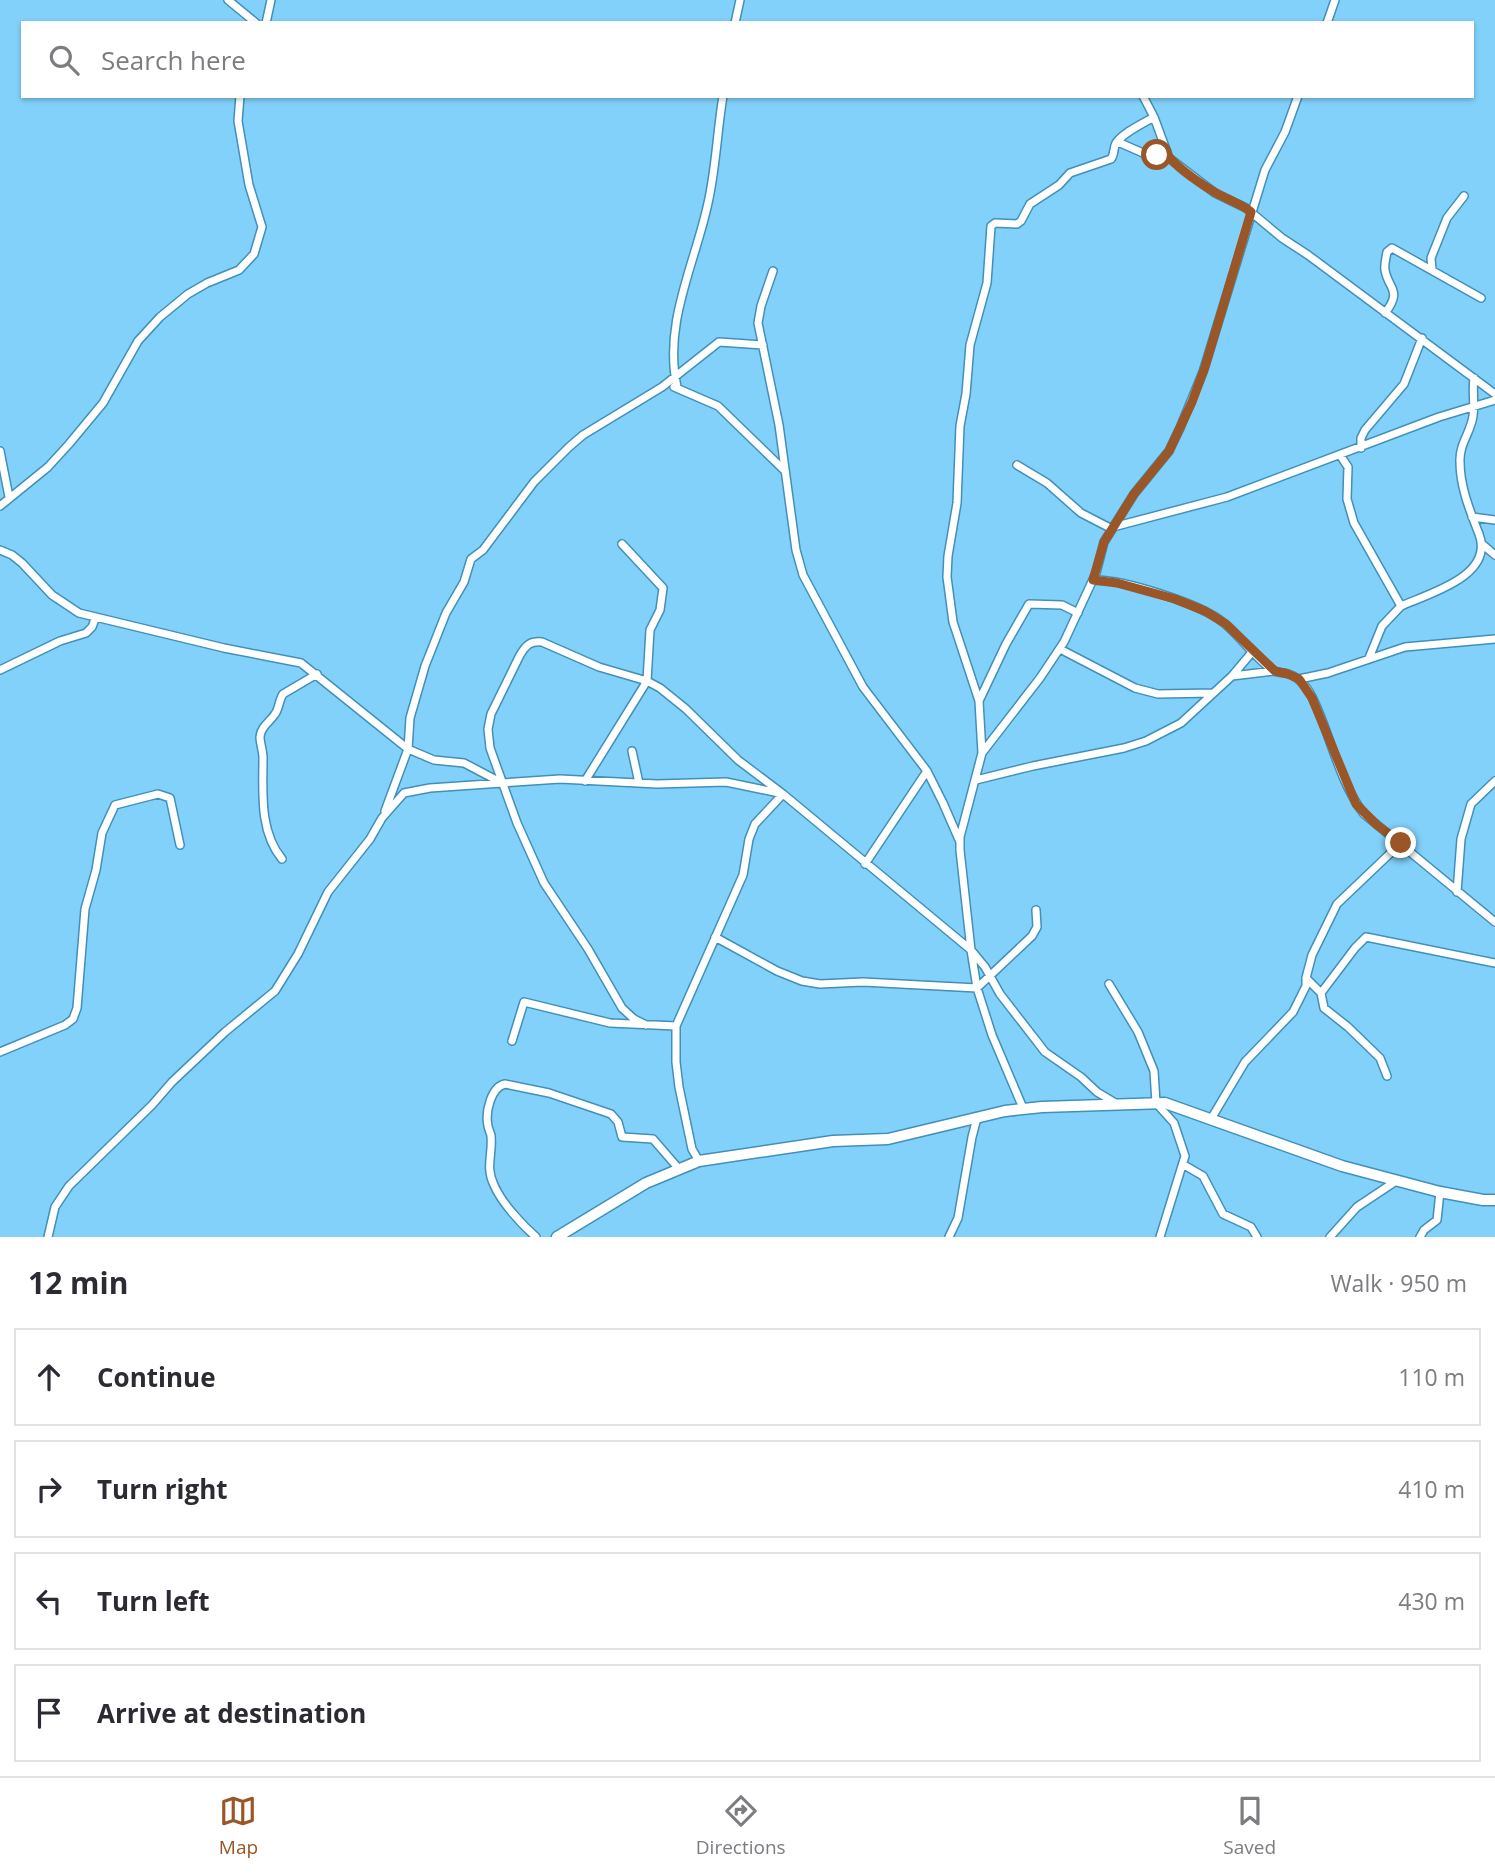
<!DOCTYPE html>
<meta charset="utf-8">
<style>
body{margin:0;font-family:"Open Sans",sans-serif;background:#f2f2f3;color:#2b2b33}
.stop{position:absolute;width:21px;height:21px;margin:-16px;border:5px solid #9a5626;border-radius:50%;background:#fff}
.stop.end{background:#9a5626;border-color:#fff;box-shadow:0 2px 7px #0008}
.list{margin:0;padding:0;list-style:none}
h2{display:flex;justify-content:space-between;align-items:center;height:91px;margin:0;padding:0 28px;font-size:30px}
h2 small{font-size:23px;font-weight:400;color:#7c7c81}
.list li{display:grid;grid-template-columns:46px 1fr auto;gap:21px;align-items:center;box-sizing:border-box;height:98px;margin:0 14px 14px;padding:0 14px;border:2px solid #e1e1e2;border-radius:0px}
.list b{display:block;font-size:26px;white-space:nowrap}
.list em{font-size:23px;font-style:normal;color:#7c7c81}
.icon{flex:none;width:38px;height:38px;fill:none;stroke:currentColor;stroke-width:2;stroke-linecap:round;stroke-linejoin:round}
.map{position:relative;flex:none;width:1495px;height:1237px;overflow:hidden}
.search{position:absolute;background:#fff;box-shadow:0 2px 5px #0004;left:21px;right:21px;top:21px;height:77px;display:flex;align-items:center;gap:18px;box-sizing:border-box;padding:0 24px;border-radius:0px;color:#7c7c81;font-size:26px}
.sheet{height:539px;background:#fff}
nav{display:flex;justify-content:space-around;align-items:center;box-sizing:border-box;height:98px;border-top:2px solid #e1e1e2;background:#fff;font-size:19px;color:#7c7c81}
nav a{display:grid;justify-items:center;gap:4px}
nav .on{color:#9a5626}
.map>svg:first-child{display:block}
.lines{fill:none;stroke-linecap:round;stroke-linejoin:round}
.street-casing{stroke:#4090b8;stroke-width:10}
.secondary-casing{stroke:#4090b8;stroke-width:13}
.street{stroke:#fff;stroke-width:7}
.secondary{stroke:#fff;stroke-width:10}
.route{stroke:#9a5626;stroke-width:9}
</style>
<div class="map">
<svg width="1495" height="1237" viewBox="0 0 1495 1237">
<rect width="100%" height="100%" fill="#82d1fb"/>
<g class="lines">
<g class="street-casing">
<path id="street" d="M228 0 256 23
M266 23 271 0
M735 23 740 0
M1327 23 1335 0
M1143 96 1154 117 1169 158 1215 193 1246 208 1282 238 1308 255 1495 394
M1118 142 1143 153 1167 154
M1432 269 1431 258 1447 218 1464 196
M773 271 761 306 758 323 779 425 796 550 803 575 863 687 927 771 943 803 960 842
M1385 313C1403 290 1388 289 1385 270 1384 265 1386 258 1387 252L1392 248 1481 298
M674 387 718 406 785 471
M677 387C663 323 695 264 708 203 716 168 717 132 723 96
M1361 448V438L1365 430 1404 384 1422 338
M0 451 9 497
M1340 455 1348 467 1347 499 1354 523 1401 606 1382 626 1369 658
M1017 465 1047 483 1081 513 1112 529
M0 506 48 467 69 444 103 403 138 341 160 317 188 294 207 283 239 270 254 254 262 227 249 185 238 121 240 96
M1472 517 1495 520
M1113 527 1227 497 1439 417 1495 400
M1482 544 1495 555
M0 550 12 555 22 563 52 595 79 613 224 648 301 663 408 749 385 811
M1093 580C1123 579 1201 604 1224 623 1239 635 1259 662 1274 671 1275 672 1284 673 1285 673 1298 676 1306 685 1312 697 1331 735 1338 780 1364 814L1495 922
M1401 606C1428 594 1495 576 1479 534 1470 511 1460 487 1460 462 1459 444 1471 432 1473 416 1475 403 1472 391 1474 378
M1060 649 1135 688 1158 694 1213 693
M0 670 60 641 86 633 92 627 95 619
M1232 676 1253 651
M1299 679 1328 673 1405 647 1495 639
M979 701 1006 644 1029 604 1062 605 1078 613
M632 751 639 783
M982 753 1040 678 1064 642 1096 573 1104 542 1134 494 1169 451 1180 428 1203 372 1265 170 1285 132 1298 96
M976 780 1033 766 1124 748 1146 741 1181 723 1232 676 1274 671
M585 781 647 681 650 630 660 610 663 588 622 544
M502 783 464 763 434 760 408 749 410 718 425 666 446 613 464 582 471 559 483 550 534 482 569 447 583 435 662 387 719 342 763 345
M282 859C259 831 263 792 263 758 263 751 260 743 260 737 261 726 270 722 275 714 279 709 279 700 283 694L317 674
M865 864 927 771
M1457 892 1461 839 1471 804 1495 781
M715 937 777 971 802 981 820 984 863 982 977 988 1032 936 1037 927 1036 910
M1306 978 1321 993 1324 1008 1348 1027 1380 1058 1387 1076
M1109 984 1138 1032 1154 1071 1156 1103 1174 1123 1185 1156 1160 1237
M1321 993 1355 948 1366 937 1495 963
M646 1025 634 1019 622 1008 588 949 544 883 517 823 490 748 488 729 491 714 520 655C526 645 530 641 542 642L599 667 647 681 660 688 686 709 738 760 783 794 971 950 985 967 1000 994 1045 1052 1081 1077 1097 1092 1117 1104
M512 1041 524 1002 610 1023 676 1026
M0 1052 65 1025 73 1019 77 1008 85 909 96 870 102 833 115 805 158 794 170 798 180 845
M1023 1108 992 1035 977 988 971 950 960 850V837L982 753 979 701 953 622 947 577 948 556 957 503 960 426 966 394 970 345 987 283 991 226 995 223 1017 224 1021 221 1030 204 1059 185 1070 173 1111 159C1115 154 1113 148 1116 143 1124 132 1142 124 1154 117
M1211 1119 1245 1062 1293 1012 1306 986V978L1312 955 1337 904 1401 843
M699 1161 692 1149 679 1087 676 1062V1026L743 875 749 839 755 824 783 794
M1184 1165 1203 1176 1223 1214 1251 1227 1257 1237
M48 1237 55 1207 69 1186 152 1105 172 1082 225 1032 275 991 298 954 328 892 370 839 382 818 404 793 430 788 560 779 657 784 726 782 779 793
M536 1237C522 1225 501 1202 494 1185 485 1167 493 1154 491 1136 491 1134 488 1128 488 1126 485 1112 491 1087 505 1084L549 1093 611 1114 618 1122 622 1137 653 1139 679 1169
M949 1237 958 1218 972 1137 977 1118
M1330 1237 1357 1207 1396 1181
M1420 1237 1424 1230 1437 1220 1440 1192"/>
</g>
<g class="secondary-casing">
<path id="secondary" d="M557 1237 646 1183 699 1161 833 1141 888 1139 1005 1111 1042 1107 1165 1103 1342 1166 1440 1192 1483 1200H1495"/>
</g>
<use href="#street" class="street"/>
<use href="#secondary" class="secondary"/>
</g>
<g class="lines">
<path class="route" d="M1157 155 1167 154C1176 168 1210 191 1226 198 1235 203 1243 205 1251 212L1205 367 1192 402 1169 451 1134 494 1104 542 1093 580 1117 583 1175 599 1205 611 1226 624 1275 671 1288 674 1299 679 1312 698 1356 804 1377 825 1401 843"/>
</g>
</svg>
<div class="stop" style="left:1157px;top:155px"></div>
<div class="stop end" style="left:1401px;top:843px"></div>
<div class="search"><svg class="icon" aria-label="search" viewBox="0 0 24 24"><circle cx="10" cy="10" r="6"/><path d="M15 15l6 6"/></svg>Search here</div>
</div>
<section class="sheet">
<h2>12 min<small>Walk · 950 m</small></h2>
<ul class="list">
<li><svg class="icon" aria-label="ahead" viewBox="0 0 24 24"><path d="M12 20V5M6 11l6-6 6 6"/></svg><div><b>Continue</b></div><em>110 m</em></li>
<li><svg class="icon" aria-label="right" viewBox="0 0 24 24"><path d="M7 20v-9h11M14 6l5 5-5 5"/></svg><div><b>Turn right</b></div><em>410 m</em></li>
<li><svg class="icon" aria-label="left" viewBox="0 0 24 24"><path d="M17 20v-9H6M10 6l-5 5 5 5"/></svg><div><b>Turn left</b></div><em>430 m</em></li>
<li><svg class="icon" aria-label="arrive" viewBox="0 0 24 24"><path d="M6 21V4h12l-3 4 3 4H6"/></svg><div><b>Arrive at destination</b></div></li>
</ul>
</section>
<nav>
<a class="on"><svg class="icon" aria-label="map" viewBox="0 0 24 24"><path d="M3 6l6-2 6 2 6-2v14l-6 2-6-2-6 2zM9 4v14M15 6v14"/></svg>Map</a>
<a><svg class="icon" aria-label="directions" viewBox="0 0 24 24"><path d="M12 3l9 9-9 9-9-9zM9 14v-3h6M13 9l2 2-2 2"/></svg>Directions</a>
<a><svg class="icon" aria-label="saved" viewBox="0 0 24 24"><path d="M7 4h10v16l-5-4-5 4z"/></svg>Saved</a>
</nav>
